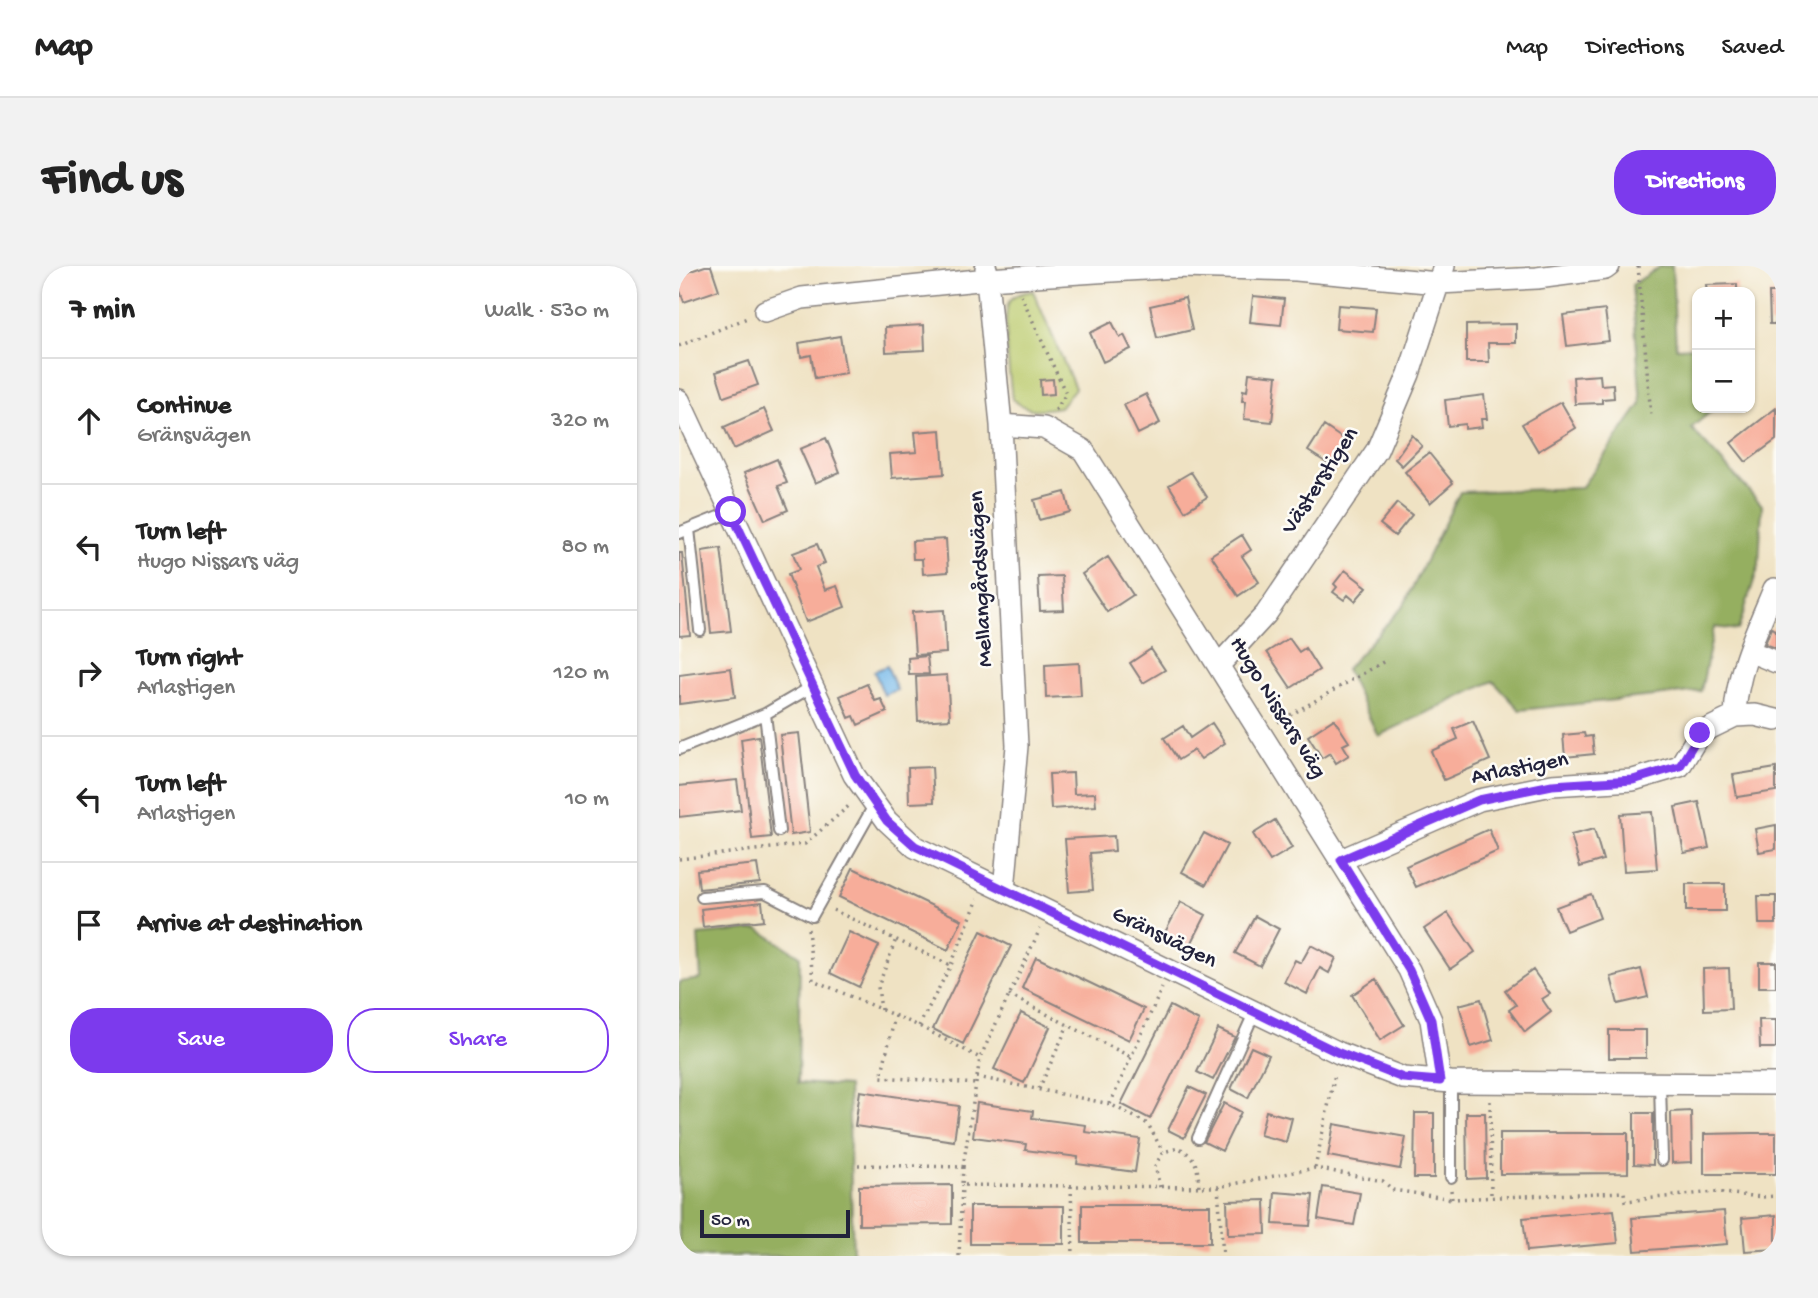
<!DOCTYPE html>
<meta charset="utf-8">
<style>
body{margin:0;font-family:"Gochi Hand",sans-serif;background:#f2f2f2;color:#222}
.controls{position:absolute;right:21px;top:21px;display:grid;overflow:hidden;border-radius:14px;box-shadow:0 2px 5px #0004}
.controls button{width:63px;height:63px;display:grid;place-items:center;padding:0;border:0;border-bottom:2px solid #e0e0e0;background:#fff;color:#222;font:35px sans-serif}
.scale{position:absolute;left:21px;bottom:18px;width:150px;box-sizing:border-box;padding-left:7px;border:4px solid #22223b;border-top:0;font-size:19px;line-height:24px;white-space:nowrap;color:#22223b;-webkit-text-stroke:5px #fdfcf7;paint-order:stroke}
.stop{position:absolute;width:21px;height:21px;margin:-16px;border:5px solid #7c3aed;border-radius:50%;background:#fff}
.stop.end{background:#7c3aed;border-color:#fff;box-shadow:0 2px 7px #0008}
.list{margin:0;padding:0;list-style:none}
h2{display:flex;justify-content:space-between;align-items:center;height:91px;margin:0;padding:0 28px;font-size:30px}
h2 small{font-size:23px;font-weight:400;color:#767676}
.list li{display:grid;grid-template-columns:46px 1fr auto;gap:21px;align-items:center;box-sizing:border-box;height:126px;padding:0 28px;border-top:2px solid #e0e0e0}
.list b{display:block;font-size:26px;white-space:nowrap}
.list p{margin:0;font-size:23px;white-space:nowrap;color:#767676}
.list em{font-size:23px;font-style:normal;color:#767676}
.actions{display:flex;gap:14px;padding:21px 28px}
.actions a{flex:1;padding:16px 0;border:2px solid #7c3aed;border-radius:28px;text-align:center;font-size:24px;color:#7c3aed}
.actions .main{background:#7c3aed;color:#fff}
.icon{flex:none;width:38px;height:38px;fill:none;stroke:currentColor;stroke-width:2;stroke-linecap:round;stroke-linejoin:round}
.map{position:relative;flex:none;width:1097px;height:990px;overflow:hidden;border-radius:28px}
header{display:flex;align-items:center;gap:42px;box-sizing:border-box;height:98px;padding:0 35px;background:#fff;border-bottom:2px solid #e0e0e0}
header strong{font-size:33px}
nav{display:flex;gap:38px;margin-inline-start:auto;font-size:24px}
.intro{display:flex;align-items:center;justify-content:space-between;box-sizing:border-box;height:168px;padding:0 42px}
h1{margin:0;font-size:49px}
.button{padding:18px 32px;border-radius:28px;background:#7c3aed;color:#fff;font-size:24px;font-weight:700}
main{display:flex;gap:42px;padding:0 42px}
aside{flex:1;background:#fff;border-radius:28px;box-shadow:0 2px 5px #0004}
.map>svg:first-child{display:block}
.green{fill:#bccb6e;stroke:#6f7654;stroke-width:2}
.forest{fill:#95af61;stroke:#5c684e;stroke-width:2}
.water{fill:#73b8e9;stroke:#4a6d92;stroke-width:2}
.building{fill:#f7ad9a}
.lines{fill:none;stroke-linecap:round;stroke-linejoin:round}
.lane-casing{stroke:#88827f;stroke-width:14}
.street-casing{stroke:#88827f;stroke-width:24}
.path{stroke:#88827f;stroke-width:3.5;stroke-dasharray:2 5;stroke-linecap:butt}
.lane{stroke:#fff;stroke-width:10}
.street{stroke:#fff;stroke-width:21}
.route{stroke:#7c3aed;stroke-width:9}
.labels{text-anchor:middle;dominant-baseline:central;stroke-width:5;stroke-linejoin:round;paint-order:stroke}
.street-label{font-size:23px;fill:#22223b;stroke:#fdfcf7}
</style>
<header>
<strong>Map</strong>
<nav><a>Map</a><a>Directions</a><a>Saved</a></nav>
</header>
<div class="intro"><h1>Find us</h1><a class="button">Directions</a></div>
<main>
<aside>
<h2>7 min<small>Walk · 530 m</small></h2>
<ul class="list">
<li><svg class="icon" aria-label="ahead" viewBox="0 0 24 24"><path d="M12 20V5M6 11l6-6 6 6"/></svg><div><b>Continue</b><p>Gränsvägen</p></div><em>320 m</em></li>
<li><svg class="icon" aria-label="left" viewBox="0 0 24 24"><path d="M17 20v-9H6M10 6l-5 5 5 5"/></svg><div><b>Turn left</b><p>Hugo Nissars väg</p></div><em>80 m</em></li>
<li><svg class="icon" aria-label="right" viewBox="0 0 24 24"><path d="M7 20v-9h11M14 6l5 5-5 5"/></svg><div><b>Turn right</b><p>Arlastigen</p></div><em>120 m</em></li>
<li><svg class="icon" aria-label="left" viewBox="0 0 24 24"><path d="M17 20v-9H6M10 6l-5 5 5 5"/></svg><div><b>Turn left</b><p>Arlastigen</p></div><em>10 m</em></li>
<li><svg class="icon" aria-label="arrive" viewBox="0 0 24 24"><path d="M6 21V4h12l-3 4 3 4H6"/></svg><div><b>Arrive at destination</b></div></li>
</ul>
<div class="actions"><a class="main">Save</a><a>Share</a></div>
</aside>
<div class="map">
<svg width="1097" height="990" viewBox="0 0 1097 990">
<rect width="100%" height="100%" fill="#fdfcf7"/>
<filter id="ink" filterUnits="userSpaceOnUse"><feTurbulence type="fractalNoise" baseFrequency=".0143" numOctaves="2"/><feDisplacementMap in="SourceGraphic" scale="14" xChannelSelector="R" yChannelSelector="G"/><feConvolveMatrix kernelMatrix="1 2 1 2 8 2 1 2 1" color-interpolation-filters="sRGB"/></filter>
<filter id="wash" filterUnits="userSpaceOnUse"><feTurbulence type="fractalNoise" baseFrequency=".00686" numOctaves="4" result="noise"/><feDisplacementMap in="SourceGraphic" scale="28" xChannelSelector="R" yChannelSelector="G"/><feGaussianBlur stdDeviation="1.57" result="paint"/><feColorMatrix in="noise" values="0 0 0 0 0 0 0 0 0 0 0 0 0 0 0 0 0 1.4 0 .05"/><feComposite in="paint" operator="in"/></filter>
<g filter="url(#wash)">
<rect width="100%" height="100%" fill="#efe2c3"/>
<path class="green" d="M354 25 396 122 381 141C360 144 351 147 333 133 331 116 323 49 330 36 335 28 346 26 354 25Z"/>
<path class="forest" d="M982 0H993L997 82 1018 81V142H1036L1012 162 1083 239 1080 299 1059 364 1035 361 1022 425 841 444 814 415 699 470 667 403 725 339 781 226 902 222 962 138 953 19Z
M79 663 121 690 119 817 169 820 174 990H0V716L22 713 19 669Z"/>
<path class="water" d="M208 400 218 424 205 429 195 405Z"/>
<g id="blocks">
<path class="building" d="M26 0H32L40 24 5 36 0 22V9Z
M1058 18V26H1028L1027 19Z
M1090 27H1097V58H1091Z
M574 30 605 33 602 59 571 56Z
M506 32 513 64 478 72 471 40Z
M659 39 697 42 694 66 657 63Z
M926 44 930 75 888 80 884 49Z
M433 56 441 72 445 69 452 83 424 96 411 67Z
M837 58V77H809L810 96H787V59Z
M245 59 246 84 207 86 206 61Z
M161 70 167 107 136 112 132 89 122 91 120 77Z
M70 95 79 119 45 131 37 106Z
M570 107 598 110 593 156 565 153 567 135H563L564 124 568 125Z
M921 109 922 119 934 118 935 132 923 133V137L896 138 894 111Z
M374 113 375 128 362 129 361 114Z
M467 128 481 157 459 168 445 139Z
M805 129 808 153H802L803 161 786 163V158L769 160 766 134Z
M882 136 897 162 859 185 843 158Z
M1097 142V174L1067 196 1052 177Z
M85 143 95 165 55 183 45 161Z
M645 160 667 175 651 199 629 185Z
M262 164 265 208 213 212 211 188 238 186 236 166Z
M733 169 743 180 723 200 716 193Z
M147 172 161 206 136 217 121 183Z
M750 187 774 217 751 237 726 206Z
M98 193 108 217 99 220 109 244 86 254 65 207Z
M512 206 528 231 506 245 490 219Z
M386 226 391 246 360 254 355 234Z
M718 237 733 249 716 270 701 258Z
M563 269 572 284 563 290 580 316 559 330 532 289Z
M267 273 269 306 244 308 243 293H234L233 275Z
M138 278 146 297 137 301 146 324 158 320 166 341 127 356 109 308 120 304 114 287Z
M42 282 52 365 32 367 23 285Z
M0 287H3L11 369 0 370Z
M429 291 454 329 428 346 403 308Z
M666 304 688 321 676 335 669 329 665 334 654 326 658 321 655 318Z
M383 310 385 344 361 345 359 311Z
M265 344 267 387 236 389 233 346Z
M1092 362 1097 364V382L1086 378Z
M610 372 620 386 626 382 640 404 612 422 588 386Z
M472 383 486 404 464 417 451 397Z
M248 390 250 408 230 409 229 392Z
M400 397 402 430 367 432 366 399Z
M52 402 56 431 0 438V409Z
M268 409 271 453 239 455 237 411Z
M188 418 196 435 202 433 208 446 179 459 175 450 170 452 161 430Z
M655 453 670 476 664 479 670 489 657 497 651 487 643 492 629 470Z
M794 455 811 494 765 514 752 485 779 473 775 463Z
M533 457 546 477 522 493 515 484 499 494 485 472 504 460 511 472Z
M120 467 131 566 112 569 101 469Z
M905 467 906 471 913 470 915 488 886 491 884 469Z
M80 470 92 571 73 573 62 473Z
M253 501 255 536 230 537 229 502Z
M1097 502V525L1058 531 1054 509Z
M394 507 395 528 416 527 417 540 372 543 370 508Z
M58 514 62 544 0 551V520Z
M1020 536 1030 582 1005 587 996 541Z
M973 546 978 603 945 605 941 548Z
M596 554 613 582 591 595 574 568Z
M1097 559V583L1080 586 1076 563Z
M810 563 819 585 737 621 727 600Z
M915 563 924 594 901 601 892 569Z
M525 567 548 579 527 619 503 606Z
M435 570 436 585 411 587 414 624 390 626 386 573Z
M78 598 81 617 20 623 18 604Z
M174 602 283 654 269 684 160 631Z
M1007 618H1046V645H1007Z
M912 628 921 652 887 665 877 641Z
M1079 630H1097V658H1080Z
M83 636 85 654 24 661 22 643Z
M502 636 527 649 508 686 483 672Z
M769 647 796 686 771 703 745 663Z
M576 650 600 663 581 700 556 687Z
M302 665 332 680 284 778 254 763Z
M170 666 200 680 180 721 151 707Z
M632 679 657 692 650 707 641 702 628 728 605 716 616 694 622 697Z
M357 691 465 743 450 774 343 722Z
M1080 696H1097V721H1080Z
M1050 702 1052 743 1025 744 1024 703Z
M962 703 969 731 939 738 932 711Z
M854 704 871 728 863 733 872 746 846 766 830 744 837 739 826 724Z
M697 713 725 759 701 774 673 729Z
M802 733 814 774 792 781 780 739Z
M491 740 520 755 471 853 442 838Z
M342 747 371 761 345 817 315 803Z
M1080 754H1097V782H1081Z
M539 763 556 771 534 814 518 806Z
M930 764H967V792H930Z
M572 781 590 789 569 832 552 823Z
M510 821 527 829 505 872 489 864Z
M181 825 280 840 275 875 176 860Z
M298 837 354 845 353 852 407 859 406 866 461 873 456 906 398 898 399 891 346 884 347 878 294 871Z
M545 837 562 846 543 885 525 876Z
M587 845 613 852 607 876 581 869Z
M1012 845 1013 896 993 897 992 846Z
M736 847H755V912H735Z
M787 847H806L807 912 788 913Z
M955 847H974V899L955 898Z
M655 858 727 871 721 903 649 890Z
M821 867H949V907L821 908Z
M1074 867H1097V908H1025V868Z
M273 919V958L180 959V920Z
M644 921 681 927 675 959 639 953Z
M596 926 634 929 631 960 594 958Z
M586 934 587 968 549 969 548 935Z
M403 939H531V977H403Z
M291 940H385V978H291Z
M935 944 939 977 848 985 844 952Z
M1045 945 1048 978 956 985 953 952Z
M1097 949V983L1066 985 1063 952Z"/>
</g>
</g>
<g filter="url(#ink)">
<use href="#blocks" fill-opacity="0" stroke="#88827f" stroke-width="2"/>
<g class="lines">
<g class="lane-casing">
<path id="lane" d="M10 263 21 364
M0 267 52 246
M86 448 100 565
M0 483 86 448 134 420
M23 631 86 626 133 650 196 538
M981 817 983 894
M519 872 576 745
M772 911V816"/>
</g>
<g class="street-casing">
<path id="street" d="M307 2 322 159 338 480 325 624
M86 45 123 32 309 13 448 4 502 1 617 4 759 17 858 12 926 3 930 0
M0 134 175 509 208 555 236 581 660 787 724 812 772 816 1097 818
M322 159 365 162 404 184 730 704 752 754 761 815
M1097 324 1095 323C1078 364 1057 406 1056 450L1076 449 1097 454
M1070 385 1097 396
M540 399 587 348 698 184 730 108 765 0
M662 594 800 534 873 519 954 514 1001 500 1021 467 1056 450"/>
</g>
<path class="path" d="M959 0 972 150
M342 29 387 128 376 145
M0 80 68 52
M599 456 706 395
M0 593 126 578 172 538
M154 644 271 699
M129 663 134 714 240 760 301 792
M330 729 452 791
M202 744 199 721 217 673
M216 750 202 811 297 818
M240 760 272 699 299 633
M298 811 431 838 469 858 484 886
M360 823 389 759
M811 835 812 932
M431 838 483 722
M179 899 284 901 283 919 539 921 636 902 704 915 714 924 773 933
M284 901 301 792 361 663
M636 902 656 808
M392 920 394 990
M481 921 476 900 484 886 500 882C518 891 519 902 520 921
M539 921 544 990
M772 924 773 933 945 926 946 935 1035 926 1083 931 1097 930
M280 990 283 919"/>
<use href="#lane" class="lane"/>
<use href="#street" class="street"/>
</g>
</g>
<g class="lines" filter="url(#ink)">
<path class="route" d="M52 246 176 509 208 555 236 580 660 787 724 812 761 815 752 754 730 704 662 594 800 534 873 519 954 514 1001 500 1021 467"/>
</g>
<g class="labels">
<g class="street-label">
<text transform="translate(642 215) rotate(-57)">Västerstigen</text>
<text transform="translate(303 313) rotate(-93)">Mellangårdsvägen</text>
<text transform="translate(598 442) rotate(58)">Hugo Nissars väg</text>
<text transform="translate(841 503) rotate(-11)">Arlastigen</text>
<text transform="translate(485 672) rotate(26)">Gränsvägen</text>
</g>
</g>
</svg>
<div class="controls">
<button>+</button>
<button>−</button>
</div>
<div class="scale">50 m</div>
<div class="stop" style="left:52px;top:246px"></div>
<div class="stop end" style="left:1021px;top:467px"></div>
</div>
</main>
